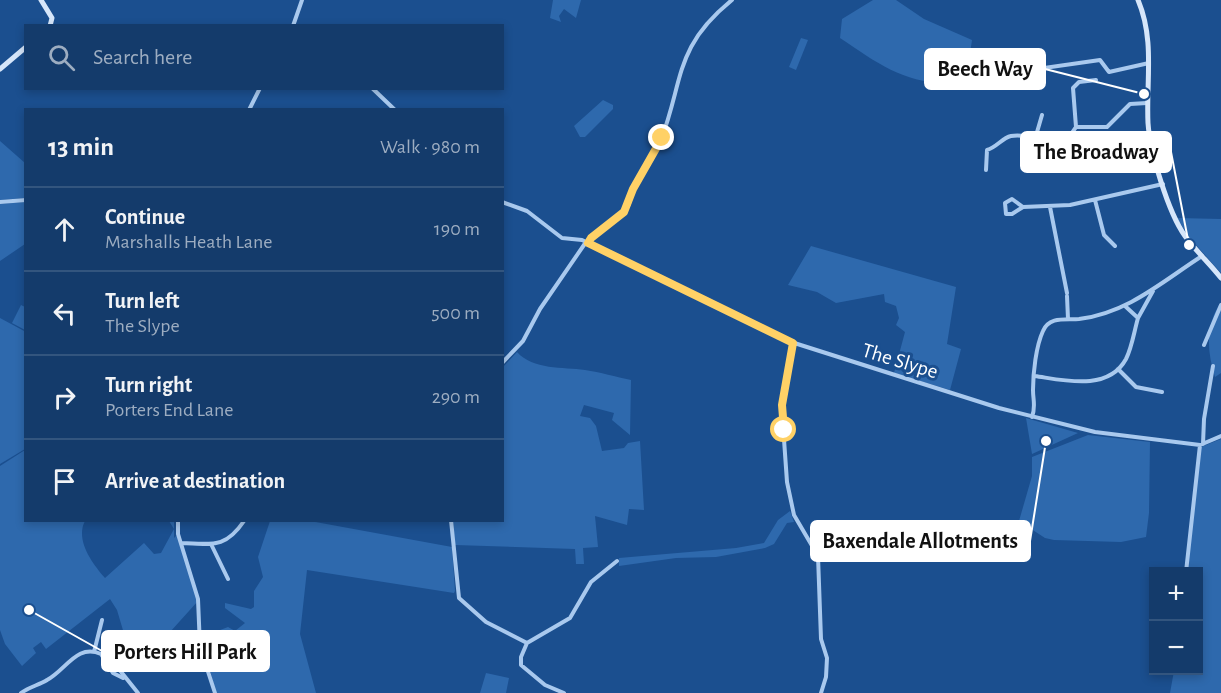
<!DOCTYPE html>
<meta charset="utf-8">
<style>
body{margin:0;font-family:"Alegreya Sans",sans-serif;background:#1d4271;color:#f1f3f6}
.controls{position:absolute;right:18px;bottom:18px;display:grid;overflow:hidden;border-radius:0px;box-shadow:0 3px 9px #0003}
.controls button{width:54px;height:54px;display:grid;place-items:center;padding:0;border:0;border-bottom:2px solid #33557e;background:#143b6b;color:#f1f3f6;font:30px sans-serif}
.stop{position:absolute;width:18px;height:18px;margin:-14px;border:4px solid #ffd166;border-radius:50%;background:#fff}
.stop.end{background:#ffd166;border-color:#fff;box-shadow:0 2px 6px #0008}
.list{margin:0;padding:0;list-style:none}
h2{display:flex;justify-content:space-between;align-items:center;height:78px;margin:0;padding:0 24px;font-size:26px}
h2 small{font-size:20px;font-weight:400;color:#9dadc1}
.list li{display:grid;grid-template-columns:39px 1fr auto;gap:18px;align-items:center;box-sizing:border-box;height:84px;padding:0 24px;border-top:2px solid #33557e}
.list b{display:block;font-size:22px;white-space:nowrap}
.list p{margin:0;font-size:20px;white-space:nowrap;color:#9dadc1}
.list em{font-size:20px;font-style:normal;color:#9dadc1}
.icon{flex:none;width:33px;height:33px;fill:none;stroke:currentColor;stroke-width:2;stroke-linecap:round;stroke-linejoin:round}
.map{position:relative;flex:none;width:1221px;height:693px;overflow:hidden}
.search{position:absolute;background:#143b6b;box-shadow:0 3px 9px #0003;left:24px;top:24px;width:480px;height:66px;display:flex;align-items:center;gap:15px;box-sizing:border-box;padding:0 21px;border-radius:0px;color:#9dadc1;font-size:22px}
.panel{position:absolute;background:#143b6b;box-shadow:0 3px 9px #0003;left:24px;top:108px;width:480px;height:414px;border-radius:0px}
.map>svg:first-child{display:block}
.green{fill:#2e69ad}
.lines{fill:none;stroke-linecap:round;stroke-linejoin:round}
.street{stroke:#a9c9ee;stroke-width:4}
.secondary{stroke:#d6e6fa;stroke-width:5}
.route{stroke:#ffd166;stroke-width:8}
.labels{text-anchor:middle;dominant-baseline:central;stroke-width:6;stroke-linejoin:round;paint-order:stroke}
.street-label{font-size:21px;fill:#fff;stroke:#1b4f8f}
.leader{fill:none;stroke:#fff;stroke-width:2}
.callout-dot{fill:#fff;stroke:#1b4f8f;stroke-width:2}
.callout{fill:#fff;stroke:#fff;stroke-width:2}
.callout-label{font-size:22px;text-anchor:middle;font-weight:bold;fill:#111}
</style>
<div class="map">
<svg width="1221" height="693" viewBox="0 0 1221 693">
<rect width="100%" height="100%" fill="#1b4f8f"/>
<path class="green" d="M553 0H581L576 18 564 9 559 16 561 22 550 18Z
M873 0H896L924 19 972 40 966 81C912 89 883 67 840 38L842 19Z
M801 38 808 40 796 70 789 67Z
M603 100 613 105V109L585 137H580L574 126Z
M0 141 25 163V198L0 200Z
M25 202V244L0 261V204Z
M1177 218 1221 219V273L1189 237Z
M811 246 956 287 947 344 961 349 950 390 894 373 905 332 896 325 899 318 896 306 885 302 884 294 836 303 817 292 788 285Z
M1221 302V373L1215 377C1207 352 1205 325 1221 302Z
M21 305 25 307V330L12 323Z
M0 318 26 332 25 449 0 464Z
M517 352C533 370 563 367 585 370 600 372 616 377 631 380L630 435 612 420 614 413 584 405 580 416 590 418 596 426 602 451 624 448 628 443 640 441 644 510 629 509 627 525 595 516 598 547 583 548 584 564H576L575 549 455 545 453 521 502 520 503 367Z
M1026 418 1078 433 1032 454Z
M1088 435 1150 442 1149 513 1146 537 1121 542 1054 540 1045 538 1019 521 1032 476V457Z
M1221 439V693H1170L1174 671 1198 670V572L1187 571 1201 447Z
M25 450 26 520 85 521C75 540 92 563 105 578L144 543 154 554 161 553 174 529 169 521H174V538L178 534 198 601 143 662 125 637 117 610 110 599 46 649 41 642 33 648 36 653 22 666 5 644 0 630V466Z
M790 511 794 522 787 523 774 544 765 548 716 557 676 558 619 566V558L736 548 764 543 778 520Z
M270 521H310L452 547 455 591 454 593 307 570 300 634 316 693H216L200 632H215L228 627 235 631 245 623 225 608V603L251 609 254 607V591L263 577 258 557Z
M486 673 509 678 506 693H480Z"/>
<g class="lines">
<path class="street" d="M293 26 302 0
M988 76 1100 60 1109 72 1149 63
M372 88 395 110
M249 110 260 88
M1076 127 1073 88 1079 82 1096 80
M1035 139 1042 115
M986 170 987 150C997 147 1002 138 1011 136 1035 131 1060 155 1076 127H1107L1130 104 1147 103
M1095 200 1104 235 1115 246
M0 202 26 200
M502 202 527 211 562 238 582 240 788 341 999 408 1095 432 1200 445 1221 436
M1023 207 1012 214H1006L1005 203 1012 199 1023 207 1070 205 1163 184
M1050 207 1067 293
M588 243C597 227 620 223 628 206 631 200 631 194 634 188 643 173 654 158 661 140 684 79 674 47 732 0
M1067 296 1068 319
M1125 306 1138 318 1153 291
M793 343 782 411 787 482 794 515 818 556 821 639 827 658 826 677 821 693
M1204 345 1221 305
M502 363 523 341 540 309 586 242
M1118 369 1136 387 1162 392
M1035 376C1063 380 1108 392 1126 359 1132 347 1134 332 1138 318
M1032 417C1036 407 1033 400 1033 390 1033 373 1036 346 1043 331 1049 316 1066 320 1079 319 1128 313 1163 281 1202 256
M1203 444 1204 419 1213 366
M178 520V534L198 599 200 647 215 693
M451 520 459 598 486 622 527 643
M182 543C212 544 225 549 244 521
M211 544 228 579
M1186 572 1200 445
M94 652 102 620
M109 663 118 668 138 693
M21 693C29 687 39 685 47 680 66 670 77 643 101 654L113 673 123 678
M564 693 545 685 521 665V657L527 643 570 618 591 582 617 561"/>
<path class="secondary" d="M41 0 52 18 50 26
M1138 0C1155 40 1146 81 1148 123 1150 152 1168 212 1185 236 1196 251 1210 264 1221 278
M0 69 26 47"/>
</g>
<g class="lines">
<path class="route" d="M662 138 633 189 624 212 591 238 588 243 793 343 782 405 784 430"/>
</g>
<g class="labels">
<g class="street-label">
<text transform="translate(900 361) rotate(17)">The Slype</text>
</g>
</g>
<path class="leader" d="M1144 94L1045 69M1189 245L1171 152M1046 441L1030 541M29 610L102 651"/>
<g class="callout-dot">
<circle cx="1144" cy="94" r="6"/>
<circle cx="1189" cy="245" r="6"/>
<circle cx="1046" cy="441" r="6"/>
<circle cx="29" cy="610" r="6"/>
</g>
<g class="callout">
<rect x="925" y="49" width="120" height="40" rx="6"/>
<rect x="1021" y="132" width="150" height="40" rx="6"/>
<rect x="811" y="521" width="219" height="40" rx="6"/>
<rect x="102" y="631" width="167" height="40" rx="6"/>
</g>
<g class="callout-label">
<text x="985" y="76">Beech Way</text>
<text x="1096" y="159">The Broadway</text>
<text x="920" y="548">Baxendale Allotments</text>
<text x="185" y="659">Porters Hill Park</text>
</g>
</svg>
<div class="controls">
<button>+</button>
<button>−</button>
</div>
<div class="stop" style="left:784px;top:430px"></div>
<div class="stop end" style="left:662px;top:138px"></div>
<div class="search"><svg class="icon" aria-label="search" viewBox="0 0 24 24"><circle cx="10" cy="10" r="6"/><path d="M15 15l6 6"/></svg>Search here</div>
<section class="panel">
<h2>13 min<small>Walk · 980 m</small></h2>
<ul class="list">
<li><svg class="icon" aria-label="ahead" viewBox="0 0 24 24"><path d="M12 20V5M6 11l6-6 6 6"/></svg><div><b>Continue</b><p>Marshalls Heath Lane</p></div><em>190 m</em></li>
<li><svg class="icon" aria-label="left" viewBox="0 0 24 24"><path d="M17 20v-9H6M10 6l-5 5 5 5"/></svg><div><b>Turn left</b><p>The Slype</p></div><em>500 m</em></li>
<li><svg class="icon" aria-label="right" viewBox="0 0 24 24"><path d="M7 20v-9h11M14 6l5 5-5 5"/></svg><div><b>Turn right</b><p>Porters End Lane</p></div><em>290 m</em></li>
<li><svg class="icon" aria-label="arrive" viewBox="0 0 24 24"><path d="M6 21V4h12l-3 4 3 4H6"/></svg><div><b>Arrive at destination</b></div></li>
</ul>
</section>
</div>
